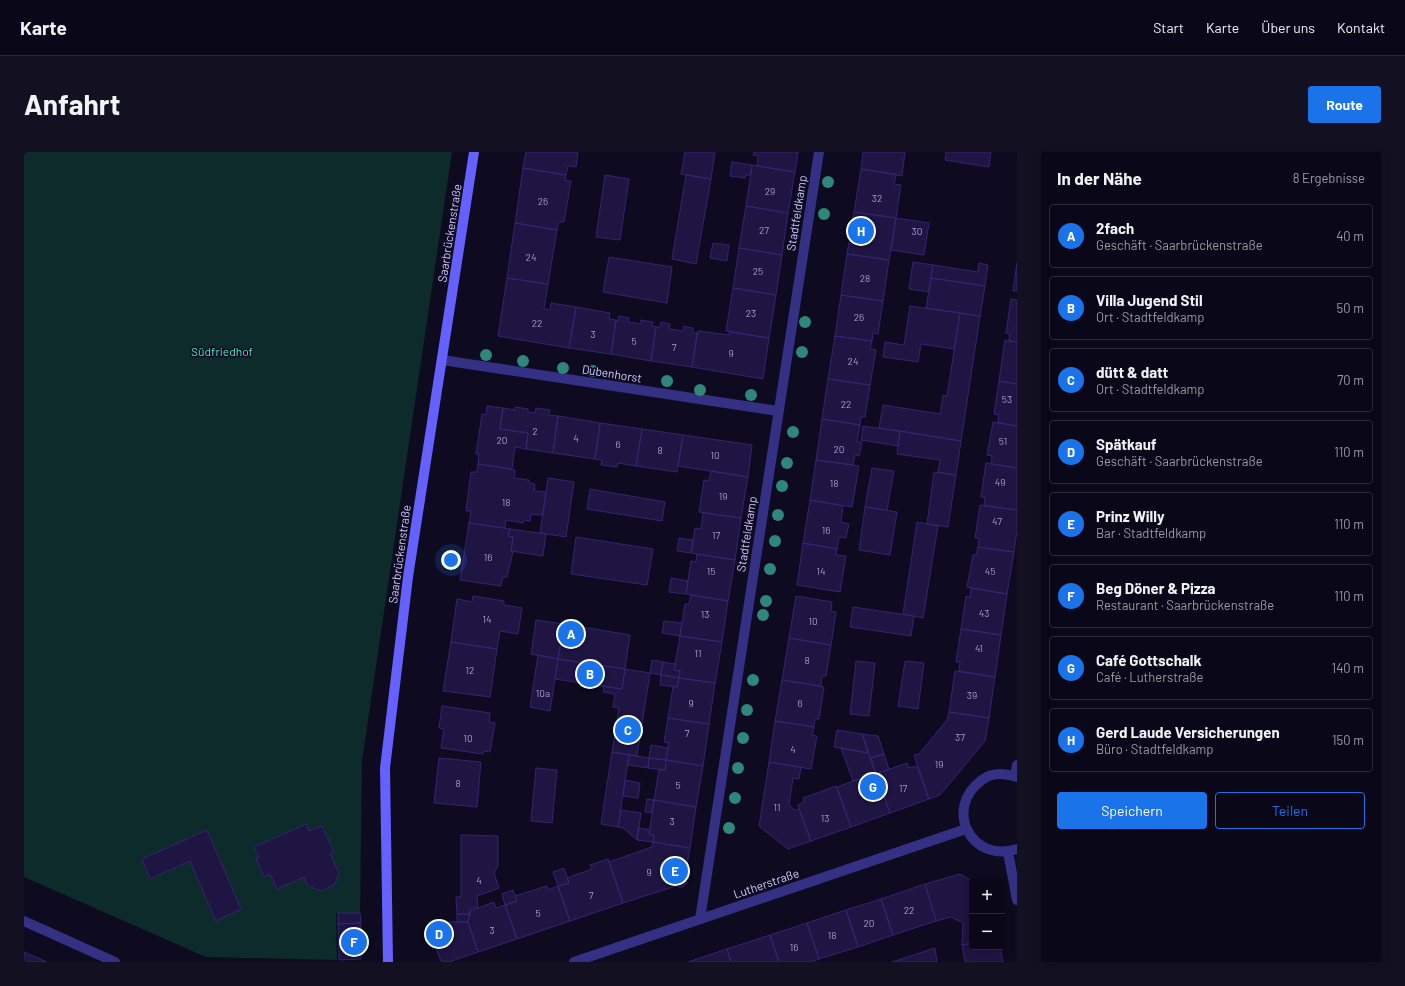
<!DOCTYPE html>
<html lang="de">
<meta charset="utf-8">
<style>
body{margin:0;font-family:Barlow,sans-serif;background:#131121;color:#f1f3f6}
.controls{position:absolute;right:12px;bottom:12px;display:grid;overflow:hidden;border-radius:4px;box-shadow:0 2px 10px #0003}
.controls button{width:36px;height:36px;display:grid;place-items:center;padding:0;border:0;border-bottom:1px solid #2a2937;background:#0a0818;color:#f1f3f6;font:20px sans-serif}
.you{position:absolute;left:427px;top:408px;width:14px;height:14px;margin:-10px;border:3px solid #fff;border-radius:50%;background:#1a73e8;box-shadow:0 0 0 6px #1a73e833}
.badge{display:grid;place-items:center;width:26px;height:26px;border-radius:50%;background:#1a73e8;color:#fff;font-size:13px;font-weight:700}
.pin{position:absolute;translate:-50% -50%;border:2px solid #fff;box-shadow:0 1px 4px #0006}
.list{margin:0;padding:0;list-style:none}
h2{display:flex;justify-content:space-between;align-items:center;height:52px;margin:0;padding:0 16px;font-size:17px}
h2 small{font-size:13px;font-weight:400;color:#999aa2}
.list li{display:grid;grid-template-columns:26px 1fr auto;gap:12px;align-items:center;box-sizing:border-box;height:64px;margin:0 8px 8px;padding:0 8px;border:1px solid #2a2937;border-radius:4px}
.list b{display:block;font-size:15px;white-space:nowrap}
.list p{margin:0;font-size:13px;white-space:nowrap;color:#999aa2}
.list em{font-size:13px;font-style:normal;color:#999aa2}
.actions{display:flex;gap:8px;padding:12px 16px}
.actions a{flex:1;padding:9px 0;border:1px solid #1a73e8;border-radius:4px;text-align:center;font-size:14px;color:#1a73e8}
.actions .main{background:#1a73e8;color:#fff}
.map{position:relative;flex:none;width:993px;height:810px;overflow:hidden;border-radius:4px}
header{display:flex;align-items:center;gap:24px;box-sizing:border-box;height:56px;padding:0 20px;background:#0a0818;border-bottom:1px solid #2a2937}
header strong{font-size:19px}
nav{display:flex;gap:22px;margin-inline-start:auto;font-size:14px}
.intro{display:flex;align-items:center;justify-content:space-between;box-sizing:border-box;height:96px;padding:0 24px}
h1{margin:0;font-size:28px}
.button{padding:10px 18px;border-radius:4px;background:#1a73e8;color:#fff;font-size:14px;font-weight:700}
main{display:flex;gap:24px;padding:0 24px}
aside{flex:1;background:#0a0818;border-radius:4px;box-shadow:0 2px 10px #0003}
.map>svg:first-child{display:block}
.green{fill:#0d2b2a}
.building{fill:#1e1543;stroke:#342472}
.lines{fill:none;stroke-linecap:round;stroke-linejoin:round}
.street{stroke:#343084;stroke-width:10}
.secondary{stroke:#6561ff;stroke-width:10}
.tree{fill:#2f867a}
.labels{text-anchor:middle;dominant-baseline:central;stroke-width:3;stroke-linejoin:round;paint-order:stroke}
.number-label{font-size:10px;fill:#a49dd0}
.street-label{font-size:12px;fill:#d0caff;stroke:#0e0a20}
.park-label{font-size:12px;fill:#4aebc3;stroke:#0e0a20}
</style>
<header>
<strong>Karte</strong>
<nav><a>Start</a><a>Karte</a><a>Über uns</a><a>Kontakt</a></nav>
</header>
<div class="intro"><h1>Anfahrt</h1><a class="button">Route</a></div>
<main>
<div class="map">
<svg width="993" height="810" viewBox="0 0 993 810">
<rect width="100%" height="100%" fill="#0e0a20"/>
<path class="green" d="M0 0H428L338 609 336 761H312L313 808 182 805 0 725Z"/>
<path class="building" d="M502 0H554L552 15 544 14 542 23 499 16Z
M661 0H691L687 27 657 22Z
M730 0H774L771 20 733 14 734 4 729 3Z
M839 0H881L878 24 837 17Z
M922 0H967L965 15 921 8Z
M708 10 728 13 727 23H722L721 26 706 24Z
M728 13 771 20 764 61 722 54Z
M499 16 542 23 541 28 547 29 540 70H535L533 78 491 71Z
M837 17 872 22 870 32 877 33 872 66 830 60Z
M581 23 605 27 596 88 572 85Z
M662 23 687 27 672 112 648 107Z
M722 54 764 61 758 103 715 96Z
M830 60 872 66 865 108 823 102Z
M872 66 905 71 900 103 867 98Z
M491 71 533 78 524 132 483 126Z
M689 91 705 93 703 109 686 106Z
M715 96 758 103 752 143 709 136Z
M823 102 865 108 859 149 817 143Z
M585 105 648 115 643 151 579 140Z
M889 110 909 113 905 140 885 137Z
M955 111 964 113 961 134 907 126 909 113 954 120Z
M993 111V139H989Z
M483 126 524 132 520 157 526 158 527 151 552 155 545 196 474 184Z
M907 126 961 134 956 164 902 156Z
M709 136 752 143 745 186 702 179Z
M817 143 859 149 854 182 849 181 848 189 811 184Z
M987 147 993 148V190L985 189 986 182 982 181Z
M886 154 936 161 930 197 897 192 894 210 859 205 861 190 880 193Z
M552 155 586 161 585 167 592 168 587 202 545 196Z
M936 161 956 164 937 289 855 276 859 253 916 262 919 243 923 244Z
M595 164 605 166 604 170 617 172V168L629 170 628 174 632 175 627 209 587 202 592 168 594 169Z
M637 170 646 172 645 177 659 179 660 174 669 176V181H673L668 215 627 209 632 175H636Z
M674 179 705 183 706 180 745 186 739 227 668 215Z
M811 184 848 189 846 197 852 198 846 233 804 227Z
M981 188 993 190V232L975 229Z
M804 227 846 233 841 265H837L836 273 798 267Z
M975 229 993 232V274L974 271 975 263 970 262Z
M463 254 479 256 476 277 504 281 502 297 491 295 488 317 454 312 455 302H452L457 269 458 262 462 263Z
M491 255 504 257V260L511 261 512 256 526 258 525 263 534 264 529 301 502 297 504 281 476 277 479 256 491 258Z
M534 264 576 271 571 307 529 301Z
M798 267 836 273 833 290H838L835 304 831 303 829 313 792 308Z
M969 270 993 274V316L967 312 968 304 963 303Z
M576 271 618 277 612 314 594 311 593 315 577 313 578 308 571 307Z
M839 274 876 279 874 294 837 288Z
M618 277 659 283 653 320 612 314Z
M876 279 937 289 932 323 914 320 916 308 873 302Z
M659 283 728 293 724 325 654 314Z
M792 308 835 314 828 355 786 348Z
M962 311 993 316V358L960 354 961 346 957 345Z
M454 312 491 318 490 326 505 328V331L511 332 510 339 522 340 519 363 507 362 506 369 500 368 499 371 482 368 481 376 445 371 447 359H442L447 320H453Z
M848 316 870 319 863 358 841 355Z
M687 319 724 325 717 366 675 360 680 328 685 329Z
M910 320 932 323 924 375 903 372Z
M524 326 550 330 542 385 516 381Z
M566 337 641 350 638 369 563 357Z
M786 348 819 354 817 370 825 372 822 386 815 385 813 397 779 391Z
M956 353 993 358V379L990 400 954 395 955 386H951Z
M841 355 873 360 866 403 835 398Z
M679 361 717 366 711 408 667 401 671 376 677 377Z
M893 370 914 374 899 466 879 462Z
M445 371 486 377 484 384 489 385 487 399 489 400 483 425H479L477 434 436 428Z
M486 377 522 382 519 404 487 399 489 385 484 384Z
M552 385 629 397 623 433 547 422Z
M655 386 669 388 667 401 653 399Z
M779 391 813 397 812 403 822 404 816 440 773 433Z
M954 395 990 400 983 442 943 435 949 403H952Z
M673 402 711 408 704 449 662 442 667 409 672 410Z
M647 426 664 429 662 442 645 440Z
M947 436 983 442 977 483 937 477 942 444 946 445Z
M667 443 704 449 698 490 656 484 661 452H665Z
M449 444 480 449V453L498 456 494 482 476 479 473 497 427 490 433 447 448 450Z
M772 444 808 450 807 459 812 460 807 493 765 486Z
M829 455 890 464 887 484 826 475Z
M512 468 540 472 534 507 507 502Z
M640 469 658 471 656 484 638 481Z
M540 472 606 483 601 517 534 507Z
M937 477 977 483 971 525 935 519 936 510H932Z
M656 484 698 490 691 531 655 526 656 519 650 518Z
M765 486 807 493 802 524H798L797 534 758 528Z
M427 490 473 497 466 545 419 539Z
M514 503 534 507 526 559 506 555Z
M534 507 601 517 598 537 531 527Z
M628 508 639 510 637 523 626 521Z
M832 509 851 511 845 564 826 562Z
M881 509 900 511 894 557 874 554Z
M639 510 651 512 650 518 656 519 655 526 637 523Z
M601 517 626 521 613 604 588 600 595 556 589 555 591 542 579 540 580 534 598 537Z
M931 519 971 525 965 566 925 560Z
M637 523 655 526 653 535 636 533Z
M655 526 691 531 685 572 644 566 649 535H653Z
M758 528 800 535 795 567H791L790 575 751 569Z
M418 554 466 561 465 570 471 571 466 600 460 599 459 602 417 596 420 577 415 576Z
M925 560 965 566 961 589 916 643 905 647 890 603 895 602 923 568Z
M644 566 685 572 679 614 642 608 645 591 640 590Z
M751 569 790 575 788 583 793 584 787 617 745 610Z
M813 578 838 582 844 601 810 595Z
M838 582 854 584 860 602 847 606Z
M627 593 644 596 642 608 625 606Z
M817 596 844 601 853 625 837 631 835 627 829 629Z
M588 600 605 603 594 675 577 672Z
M860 602 865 617 852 622 847 606Z
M605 603 625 606 624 616 604 613Z
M415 606 457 610 453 655 410 651Z
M625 606 642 608 641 618 624 616Z
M642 608 679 614 672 655 630 648 635 618H641Z
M745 610 777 615 775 627 769 626 765 653 771 658 775 657 787 689 764 697 735 674Z
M883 611 885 616 893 614 905 647 866 661 852 622Z
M512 616 533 618 528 671 507 669Z
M853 625 866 661 827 675 813 635 835 627 837 631Z
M601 628 616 631 614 646 599 644Z
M812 634 827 675 787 689 774 653 780 650 779 646Z
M623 647 630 648 628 661 621 660Z
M630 648 672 655 666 696 629 690 630 683 625 682Z
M597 658 617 661 613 688 599 676 594 675Z
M282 672 285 679 298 674 310 700 306 702 315 721 311 732 297 739 284 734 280 725 253 737 246 722 240 725 232 707 235 705 230 695Z
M614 676 626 678 625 682 630 683 629 690 613 688Z
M183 678 217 757 192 769 166 709 126 727 118 707Z
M437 683 474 684V714L470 721 475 736 453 744 454 756H446V762H433L432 745H437Z
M629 690 666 696 661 724 663 731 659 735H654L652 734 599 751 585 710 628 695Z
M584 707 599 751 546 769 534 734 545 731 543 726 568 717 566 713Z
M540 716 545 731 534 734 529 720Z
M936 722 948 729V791L938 793 939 771 927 765 912 769 901 732Z
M901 732 912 769 869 783 857 747Z
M523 734 524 738 534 734 546 769 493 787 481 753 493 749 491 744Z
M489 738 493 749 481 753 478 742Z
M857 747 869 783 834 795 822 758Z
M470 750 472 756 481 753 493 787 454 800 444 770 446 759Z
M822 758 834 795 795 807 783 771Z
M314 761H336L337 771 314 772Z
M433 762H446L444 770H433Z
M407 770H444L454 800 425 810 417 809 407 784Z
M337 771V807L315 808 314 772Z
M783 771 795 807 787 810H755L746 783Z
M746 783 755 810H707L703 797Z
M948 791V795H976L979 810H941L938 793Z
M911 796 913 810H868Z
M703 797 707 810H664Z
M0 800 23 810H0Z"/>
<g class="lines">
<path class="street" d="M418 208 754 259
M991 624 993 613
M993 625C981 621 968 620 958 628 919 656 947 712 993 697
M984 700 993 748
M676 767 795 0
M0 769 91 810
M550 810 942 677"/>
<path class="secondary" d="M364 810 361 616 384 425 450 0"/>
</g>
<g class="tree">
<circle cx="804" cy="30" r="6"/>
<circle cx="800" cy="62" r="6"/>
<circle cx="781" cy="170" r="6"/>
<circle cx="778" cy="200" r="6"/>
<circle cx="462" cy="203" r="6"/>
<circle cx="499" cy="209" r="6"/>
<circle cx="539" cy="216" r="6"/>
<circle cx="569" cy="219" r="6"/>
<circle cx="643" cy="229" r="6"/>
<circle cx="676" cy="238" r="6"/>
<circle cx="727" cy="243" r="6"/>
<circle cx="769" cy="280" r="6"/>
<circle cx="763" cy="311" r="6"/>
<circle cx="758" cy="334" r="6"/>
<circle cx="754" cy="363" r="6"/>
<circle cx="751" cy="389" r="6"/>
<circle cx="746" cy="417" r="6"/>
<circle cx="742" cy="449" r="6"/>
<circle cx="739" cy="463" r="6"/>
<circle cx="729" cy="528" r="6"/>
<circle cx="723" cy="558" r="6"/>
<circle cx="719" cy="586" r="6"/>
<circle cx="714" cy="616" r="6"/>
<circle cx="711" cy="646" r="6"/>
<circle cx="705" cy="676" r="6"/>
</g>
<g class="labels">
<g class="number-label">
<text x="746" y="39">29</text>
<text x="853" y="46">32</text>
<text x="519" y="49">26</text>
<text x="740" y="78">27</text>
<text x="893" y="79">30</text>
<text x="507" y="105">24</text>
<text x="734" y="119">25</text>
<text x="841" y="126">28</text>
<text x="727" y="161">23</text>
<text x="835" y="165">26</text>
<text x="513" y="171">22</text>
<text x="569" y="182">3</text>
<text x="610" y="189">5</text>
<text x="650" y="195">7</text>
<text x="707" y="201">9</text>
<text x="829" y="209">24</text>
<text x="983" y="247">53</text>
<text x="822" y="252">22</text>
<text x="511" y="279">2</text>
<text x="552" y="286">4</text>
<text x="478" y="288">20</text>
<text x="979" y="289">51</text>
<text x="594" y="292">6</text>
<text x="815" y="297">20</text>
<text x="636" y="298">8</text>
<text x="691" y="303">10</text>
<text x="976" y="330">49</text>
<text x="810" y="331">18</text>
<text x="699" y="344">19</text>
<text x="482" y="350">18</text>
<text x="973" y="369">47</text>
<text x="802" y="378">16</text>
<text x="692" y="383">17</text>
<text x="464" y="405">16</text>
<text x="687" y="419">15</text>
<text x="797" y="419">14</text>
<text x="966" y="419">45</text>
<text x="960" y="461">43</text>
<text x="681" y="462">13</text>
<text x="463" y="467">14</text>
<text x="789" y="469">10</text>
<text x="955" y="496">41</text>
<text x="674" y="501">11</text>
<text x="783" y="508">8</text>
<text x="446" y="518">12</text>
<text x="519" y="541">10a</text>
<text x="948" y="543">39</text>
<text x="667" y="551">9</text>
<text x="776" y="551">6</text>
<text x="663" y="581">7</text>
<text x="936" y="585">37</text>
<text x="444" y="586">10</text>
<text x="769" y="597">4</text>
<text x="915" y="612">19</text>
<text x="434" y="631">8</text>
<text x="654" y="633">5</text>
<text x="879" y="636">17</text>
<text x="753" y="655">11</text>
<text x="801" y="666">13</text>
<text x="648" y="669">3</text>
<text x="625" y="720">9</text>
<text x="455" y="728">4</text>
<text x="567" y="743">7</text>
<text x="885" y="758">22</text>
<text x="514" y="761">5</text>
<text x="845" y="771">20</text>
<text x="468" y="778">3</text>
<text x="808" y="783">18</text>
<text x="770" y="795">16</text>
</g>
<g class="street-label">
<text transform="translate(772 61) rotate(-81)">Stadtfeldkamp</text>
<text transform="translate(425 81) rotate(-81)">Saarbrückenstraße</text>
<text transform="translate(588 221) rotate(9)">Dubenhorst</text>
<text transform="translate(722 382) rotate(-81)">Stadtfeldkamp</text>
<text transform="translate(375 402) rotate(-82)">Saarbrückenstraße</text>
<text transform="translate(742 731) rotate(-19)">Lutherstraße</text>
</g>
<g class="park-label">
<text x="198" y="199">Südfriedhof</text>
</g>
</g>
</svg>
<div class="controls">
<button>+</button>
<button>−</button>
</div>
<div class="you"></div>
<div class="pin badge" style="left:547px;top:482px">A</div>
<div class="pin badge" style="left:566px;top:522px">B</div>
<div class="pin badge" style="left:604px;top:578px">C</div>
<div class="pin badge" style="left:415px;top:782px">D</div>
<div class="pin badge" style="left:651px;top:719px">E</div>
<div class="pin badge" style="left:330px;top:790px">F</div>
<div class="pin badge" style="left:849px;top:635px">G</div>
<div class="pin badge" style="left:837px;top:79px">H</div>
</div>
<aside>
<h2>In der Nähe<small>8 Ergebnisse</small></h2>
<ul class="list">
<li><span class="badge">A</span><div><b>2fach</b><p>Geschäft · Saarbrückenstraße</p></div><em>40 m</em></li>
<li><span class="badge">B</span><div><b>Villa Jugend Stil</b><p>Ort · Stadtfeldkamp</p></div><em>50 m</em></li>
<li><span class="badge">C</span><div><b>dütt &amp; datt</b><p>Ort · Stadtfeldkamp</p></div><em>70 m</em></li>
<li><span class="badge">D</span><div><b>Spätkauf</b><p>Geschäft · Saarbrückenstraße</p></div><em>110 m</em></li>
<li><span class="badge">E</span><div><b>Prinz Willy</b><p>Bar · Stadtfeldkamp</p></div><em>110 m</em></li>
<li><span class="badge">F</span><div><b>Beg Döner &amp; Pizza</b><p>Restaurant · Saarbrückenstraße</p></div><em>110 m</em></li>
<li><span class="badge">G</span><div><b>Café Gottschalk</b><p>Café · Lutherstraße</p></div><em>140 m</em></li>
<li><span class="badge">H</span><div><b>Gerd Laude Versicherungen</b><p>Büro · Stadtfeldkamp</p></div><em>150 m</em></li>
</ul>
<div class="actions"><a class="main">Speichern</a><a>Teilen</a></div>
</aside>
</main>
